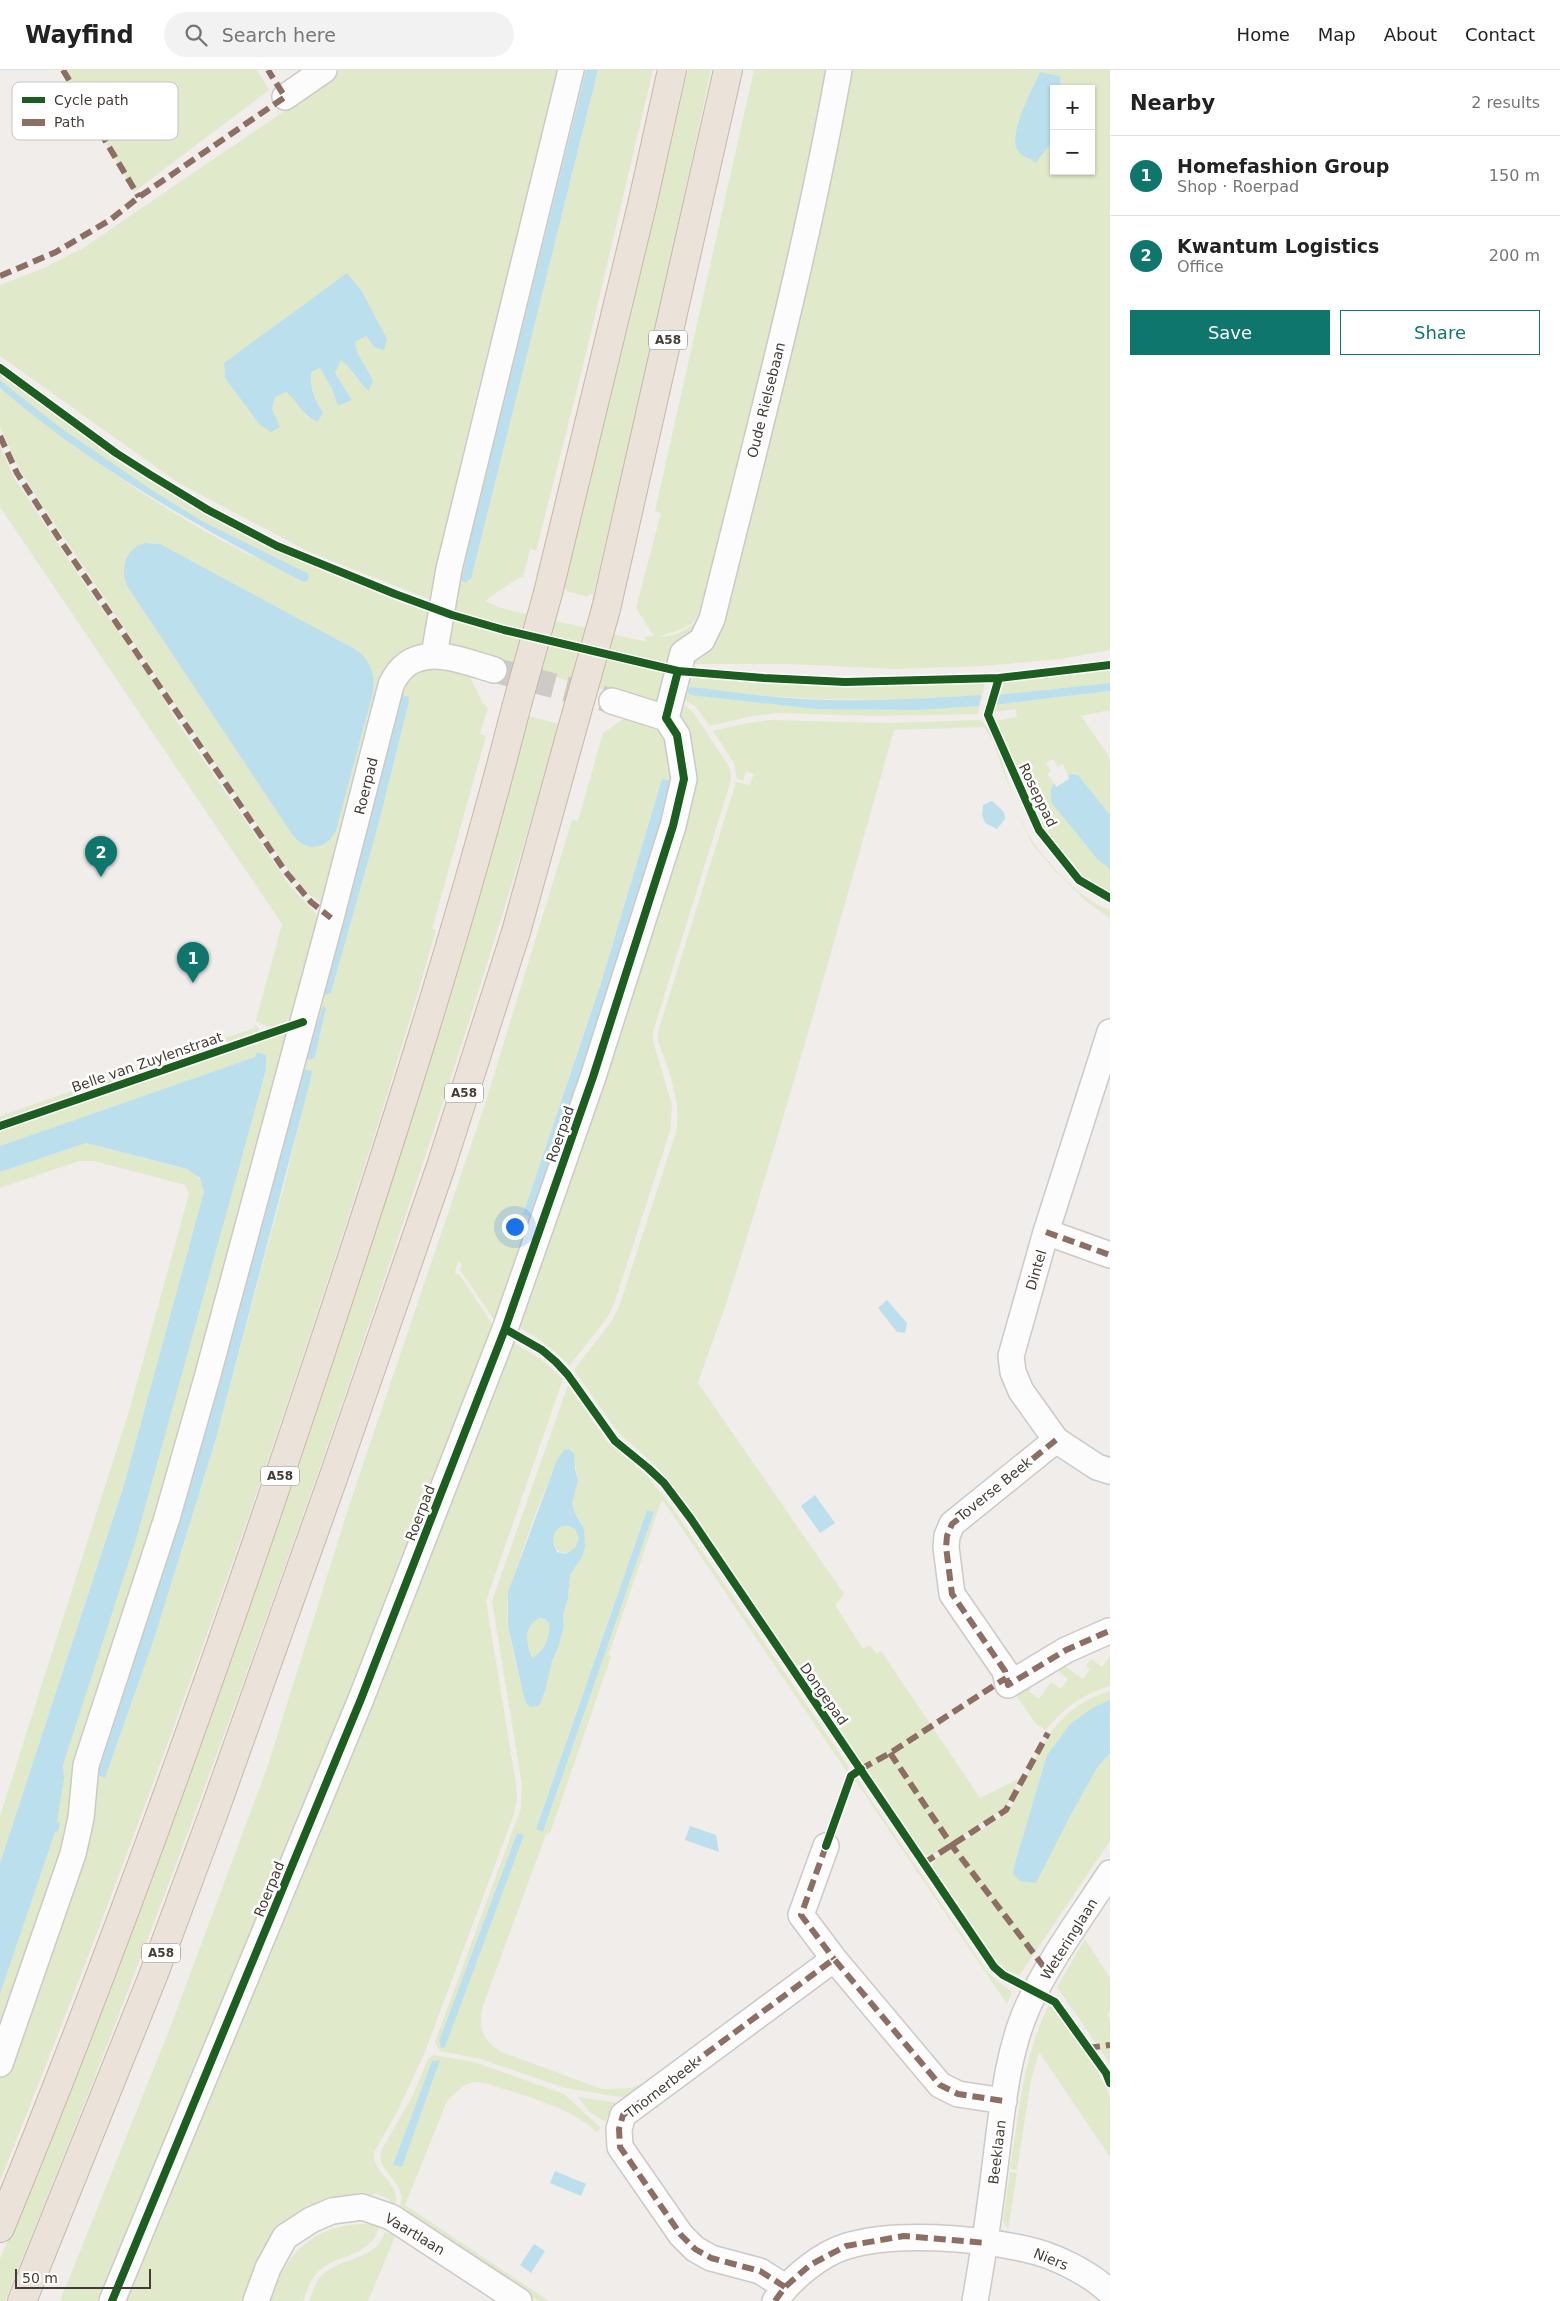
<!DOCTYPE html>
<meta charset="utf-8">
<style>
body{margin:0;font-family:"DejaVu Sans",sans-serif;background:#f2f2f2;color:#222}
.controls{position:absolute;right:15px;top:15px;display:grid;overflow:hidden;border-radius:0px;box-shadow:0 1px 4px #0004}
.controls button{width:45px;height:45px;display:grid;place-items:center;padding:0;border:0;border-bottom:1px solid #e0e0e0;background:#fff;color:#222;font:25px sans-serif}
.scale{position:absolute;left:15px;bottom:12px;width:136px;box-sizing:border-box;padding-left:5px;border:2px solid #463e36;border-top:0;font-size:14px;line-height:18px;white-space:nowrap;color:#463e36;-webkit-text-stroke:4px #fff;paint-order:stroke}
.you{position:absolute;left:514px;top:1156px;width:18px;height:18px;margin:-12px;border:4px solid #fff;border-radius:50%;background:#1a73e8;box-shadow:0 0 0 8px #1a73e833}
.badge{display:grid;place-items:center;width:32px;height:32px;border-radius:50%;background:#0f766e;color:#fff;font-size:16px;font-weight:700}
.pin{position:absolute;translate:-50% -41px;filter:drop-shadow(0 1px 2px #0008)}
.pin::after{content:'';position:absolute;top:26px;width:18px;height:15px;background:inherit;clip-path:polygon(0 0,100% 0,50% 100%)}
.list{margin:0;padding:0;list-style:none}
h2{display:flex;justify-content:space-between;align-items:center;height:65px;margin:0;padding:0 20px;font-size:21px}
h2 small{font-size:16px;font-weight:400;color:#767676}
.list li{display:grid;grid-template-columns:32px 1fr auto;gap:15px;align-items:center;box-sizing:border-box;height:80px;padding:0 20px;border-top:1px solid #e0e0e0}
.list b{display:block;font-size:19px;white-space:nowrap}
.list p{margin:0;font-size:16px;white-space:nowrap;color:#767676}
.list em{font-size:16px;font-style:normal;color:#767676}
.actions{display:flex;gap:10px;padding:15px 20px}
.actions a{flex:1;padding:11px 0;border:1px solid #0f766e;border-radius:0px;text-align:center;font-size:18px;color:#0f766e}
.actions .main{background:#0f766e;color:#fff}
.icon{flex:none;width:28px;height:28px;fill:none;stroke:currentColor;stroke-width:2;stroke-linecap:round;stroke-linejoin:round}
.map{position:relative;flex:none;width:1110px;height:2231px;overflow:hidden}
header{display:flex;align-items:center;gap:30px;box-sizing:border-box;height:70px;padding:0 25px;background:#fff;border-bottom:1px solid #e0e0e0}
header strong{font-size:24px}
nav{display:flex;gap:28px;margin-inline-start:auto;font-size:18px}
.search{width:350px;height:45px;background:#f2f2f2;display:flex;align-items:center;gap:12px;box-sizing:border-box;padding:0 18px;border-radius:28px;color:#767676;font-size:19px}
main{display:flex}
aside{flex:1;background:#fff}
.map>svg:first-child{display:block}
.green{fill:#e1e9cb;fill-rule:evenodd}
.water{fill:#bcdfed;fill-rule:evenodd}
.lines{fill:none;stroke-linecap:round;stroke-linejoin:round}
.minor-tunnel{stroke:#cecac6;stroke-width:25;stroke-dasharray:25 12;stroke-linecap:butt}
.minor-casing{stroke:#ccc9c6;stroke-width:28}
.highway-casing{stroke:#c7b7a6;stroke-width:30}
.minor{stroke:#fdfcfc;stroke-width:25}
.highway{stroke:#ebe3da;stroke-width:28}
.highway-bridge-casing{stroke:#c7b7a6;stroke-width:30;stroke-linecap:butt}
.highway-bridge{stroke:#ebe3da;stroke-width:28}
.quiet{stroke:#8d6e63;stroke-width:6;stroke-dasharray:12 6;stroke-linecap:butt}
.cycleway-casing{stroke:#fff;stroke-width:11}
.cycleway{stroke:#1b5e20;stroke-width:8}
.labels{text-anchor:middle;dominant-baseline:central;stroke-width:5;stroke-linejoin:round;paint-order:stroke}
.shield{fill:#fff;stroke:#7e7872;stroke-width:1}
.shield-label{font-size:12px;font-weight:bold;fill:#463e36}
.street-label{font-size:14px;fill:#463e36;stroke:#fff}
.key{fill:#fff;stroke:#c8c5c3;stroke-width:1}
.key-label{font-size:14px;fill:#463e36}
</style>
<header>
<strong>Wayfind</strong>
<div class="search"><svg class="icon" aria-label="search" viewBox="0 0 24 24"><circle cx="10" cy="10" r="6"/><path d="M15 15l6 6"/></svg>Search here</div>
<nav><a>Home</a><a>Map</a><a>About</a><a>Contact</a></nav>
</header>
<main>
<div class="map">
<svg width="1110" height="2231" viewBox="0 0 1110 2231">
<rect width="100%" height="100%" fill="#f0edea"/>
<path class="green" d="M63 0H257L269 20 134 122Z
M340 0H561C516 176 466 351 431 530L307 481 177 412 0 286V215L44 198 83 178 277 46ZM361 220 374 277 366 266 354 272 358 284 373 310 369 320C356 313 353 300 341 289L335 303 352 330 338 336 331 317 320 298 311 302C310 318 314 329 323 342L307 348 298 332 286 322 275 327 272 338 259 354 225 308 224 293Z
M576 0H586L463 500 469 512 474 497 598 0H653L584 292 536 481 530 479 523 508 520 507 490 527 486 531 501 538 647 572 644 567 654 566 636 538 661 443 655 441 754 0H834L709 546 671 594 507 556 452 540ZM787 197 730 441 703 542C692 558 677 567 658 567 674 561 689 560 701 543Z
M688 0H711L647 298 593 525 589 524 588 527 566 521V519L562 517 631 245Z
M846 0H1110V580L1060 589 984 596 895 599 790 594H687ZM1040 2 1060 6 1061 19H1091V101H1054V46L1048 77 1036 92 1015 65 1021 46Z
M0 304C113 391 231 467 365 518 388 527 410 537 433 543L432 570 412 585 323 834 310 825 294 808 243 735 38 429 19 398 0 357V318C71 377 160 439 242 481 262 491 286 496 307 503L204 452 141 413 61 358 0 310ZM145 473H156L353 578C369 588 376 604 373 623L334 765 305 776 297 771 127 516C125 491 122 487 145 473Z
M0 375 14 408 90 522 150 606 177 652 291 817 320 848 295 948 270 958 256 951 282 854 0 437Z
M451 550 513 567 667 604 659 630 655 632 453 582 449 580 447 557Z
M417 593 475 605 470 607 483 634H486L485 636 488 637 480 664 486 666 432 859 436 860C395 1005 348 1149 301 1292 209 1568 108 1841 0 2111V2006L86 1744 397 615ZM408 627 378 756 332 919 325 923 395 647ZM326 938 315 987 310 975 320 944ZM312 1001 287 1104 215 1372 154 1569 105 1708Z
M1110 599V613L996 625 1030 631 1110 621V640L1081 646 1110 688V745L1078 705 1074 703 1068 705 1063 694 1058 697 1053 689 1046 693 1051 701 1047 704 1054 713 1051 719V732L1097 789 1110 799V831L1097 826 1081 812 1039 764 1030 746 1000 662 992 651 1017 647 1016 639 988 643 997 611Z
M688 605C787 617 886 617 985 612L978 644 874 646 779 643 752 646 710 656 695 636 680 628ZM708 619C781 630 855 631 928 629 946 628 964 625 981 626L916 640 840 639 768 634Z
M618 635C647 641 667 654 676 683L674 684V686H677C682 737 654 802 639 850 596 987 549 1123 499 1257L460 1200 462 1195 459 1191 456 1197 455 1204H459L497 1261 361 1616 106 2231H60L168 1963 267 1698 350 1433 486 1031 572 750 578 751 603 663 628 646 618 637ZM662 709 672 711 625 875 559 1074 532 1147 523 1143 601 913Z
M680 635 687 637 693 642 730 698 731 710 653 962V971L672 1035 670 1061 614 1234 607 1248 570 1295 543 1272 519 1257 671 782 676 651Z
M528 646 559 654C490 896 410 1136 328 1374 227 1662 121 1948 5 2231H0V2189L69 2019 497 758Z
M772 650 887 653 980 650C995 662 1000 687 1006 705 1012 724 1018 745 1027 762 1042 788 1081 832 1110 840V848L1087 832 1055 801 1032 774 1022 753 992 669 984 657 894 660C840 851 787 1042 727 1231 718 1259 707 1285 698 1313L844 1524 835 1535 863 1579 870 1575 877 1584 881 1581 980 1728 1020 1708 1007 1735 1001 1741 931 1786 925 1785 682 1427 657 1397 617 1361 574 1300 611 1252 619 1237 676 1062C682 1030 668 1000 658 970V962L736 712 749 715 754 704 746 701 743 711 737 709 734 693 713 661 748 653Z
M255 954 260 961 0 1051V1046L254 958Z
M280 963 289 964 78 1737 0 1980V1924L55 1761 57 1762C55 1739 64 1717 63 1695L266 1001 265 992 257 982 255 987 0 1076V1060Z
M86 1073 192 1101 202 1112 204 1128 124 1415 0 1793V1746L130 1338 189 1124 185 1115 94 1091H79L0 1118V1102Z
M507 1269 542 1290 563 1309 486 1531 516 1714 517 1729 514 1744 424 1984 398 2040 374 2082C371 2104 405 2115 394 2137L389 2129 375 2123 368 2127 330 2130 249 2231H117Z
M568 1315 607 1371 648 1407 672 1437 849 1697 847 1702 662 1429 609 1584 611 1587 550 1763 546 1764 484 1933C477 1955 481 1969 501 1982L602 2019 632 2018 653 2008 627 2028 565 2018 481 1989 440 1981 435 1972 521 1738 522 1715 492 1531ZM564 1380 573 1381 578 1411 572 1433 574 1441 582 1454V1487L570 1505 568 1529 563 1545 564 1557 558 1578 530 1637 526 1633C518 1603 507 1565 507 1535 507 1516 552 1396 564 1380ZM647 1440 654 1442 543 1762 536 1758ZM517 1763 523 1766 445 1976 441 1978 439 1971Z
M552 1469a14 14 0 1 1 28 0a14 14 0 1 1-28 0Z
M538 1548 545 1549 549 1553C551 1568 544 1581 532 1588 526 1574 523 1558 538 1548Z
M1110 1586V1616C1083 1624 1063 1638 1046 1660L1037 1655 1017 1627 1026 1615 1031 1619 1029 1622 1039 1629 1051 1612 1061 1619 1068 1609 1059 1602 1063 1595 1083 1609 1090 1599 1086 1596 1091 1589 1102 1597Z
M1110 1621V1630L1092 1638 1070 1654 1047 1685 1015 1793 1069 1748 1097 1698 1110 1683V1771L1019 1906 1005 1899 994 1888 932 1796 936 1788 1004 1746 1012 1736C1037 1685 1051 1639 1110 1621Z
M857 1709 986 1900 996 1910 1012 1922 1007 1934 855 1710Z
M1085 1869 1110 1908V1942L1107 1944 1110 1949V1994L1057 1917Z
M1049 1935C1062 1943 1108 2013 1110 2028 1110 2047 1110 2068 1110 2087L1039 1982 1031 2010 1017 2100 1010 2099C1019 2044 1023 1985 1049 1935Z
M434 1985 474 1992 564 2024 601 2058 596 2062C575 2038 516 2023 484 2013L473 2012 463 2016 447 2031 405 2135 549 2231H539L398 2140C412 2115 379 2105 380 2083L413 2025 428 1989ZM440 1990 402 2096 393 2095 432 1991Z
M578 2027 617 2033 618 2034 610 2042 605 2052 590 2042Z
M1010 2102 1017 2103 1008 2160 1003 2151Z
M361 2154 380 2155C370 2191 337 2181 317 2203 310 2210 307 2221 303 2231H268C286 2186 309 2157 361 2154Z
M385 2162 398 2166 395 2167 368 2231H309C313 2221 316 2210 324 2203 344 2187 376 2190 385 2162Z"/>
<path class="water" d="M586 0H598L474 497 471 509 465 513 462 511V507L468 478Z
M1040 2 1060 6 1061 19H1054C1054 30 1053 70 1048 77 1045 82 1039 87 1036 93 1029 87 1022 88 1017 79 1008 64 1033 18 1040 2Z
M347 203 361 220 387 269 384 280 374 277 366 266 355 272 358 284 373 310 369 321C357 312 353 299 341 290L335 303 352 330 338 336 331 317 320 298 311 302C310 318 314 329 323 342L318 352C302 346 299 332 286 322L275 327 272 339 280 357 271 362 259 354 225 308 224 293Z
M0 310 61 358 152 420 204 452 307 503 309 507 307 511 304 512 296 508C193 454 89 395 0 318Z
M145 473 160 474 353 578C370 588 376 604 373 623L336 760C328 779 307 783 294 767L127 516C120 499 125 478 145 473Z
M1110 613V621L993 635 996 625Z
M691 617C728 621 764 627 802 629 861 632 922 629 981 625L979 636 916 640 816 639 690 625 687 620Z
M403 625 409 627 408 635 378 756 332 919 331 923 327 925 324 923 395 647Z
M1072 704 1078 705 1110 745V799L1097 789 1051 732V719L1054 713 1056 717 1069 709 1068 705Z
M662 709 672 711 625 875 532 1147 523 1144 601 913Z
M992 731 1004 742 1005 749 997 759 985 753 982 745 983 735Z
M323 936 326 938 315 987 310 990 307 987V983Z
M257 982 266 985V1000L137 1466 63 1695 64 1708 57 1752 60 1753 58 1762H55L0 1924V1793L124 1415 204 1122 200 1108 187 1099 86 1073 0 1102V1076L255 987Z
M303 999 312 1001 310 1012 215 1372 154 1569 105 1708 95 1704Z
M887 1230 907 1253 905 1263 897 1262 878 1238Z
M569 1379 574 1383 575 1398 578 1411 572 1433 574 1441 584 1459 585 1476 582 1487 570 1505 568 1529 563 1545 564 1557 558 1578 552 1591 545 1621 539 1636 530 1637 526 1633 523 1623 508 1556V1522L557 1390 564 1380ZM562 1456H569L575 1459 579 1469 575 1478 566 1484 557 1482C551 1472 552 1461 562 1456ZM539 1548 545 1549 549 1553C551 1567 544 1581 532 1588 526 1574 523 1557 539 1548Z
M815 1425 835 1453 820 1463 801 1436Z
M647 1440 654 1442 543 1762 536 1759Z
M1110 1630V1683L1097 1698 1069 1748 1036 1813 1020 1811 1013 1804 1015 1793 1047 1685 1070 1654 1092 1638Z
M690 1756 716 1765 719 1782 685 1770Z
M517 1763 524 1765 445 1977 441 1978 439 1971Z
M440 1990 402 2097 393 2095 432 1991Z
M555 2101 586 2114 581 2126 550 2113Z
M534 2174 545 2181 531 2203 520 2195Z"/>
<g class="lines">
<path class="minor-tunnel" d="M494 600 612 631"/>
<g class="minor-casing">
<path id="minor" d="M285 27 324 0
M434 585 449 499 571 0
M666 648 683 583 702 570 712 549C757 367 806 185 839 0
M1110 962 1046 1162 1011 1286 1013 1302 1021 1321 1056 1370 1097 1397 1110 1401
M1046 1162 1110 1185
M1056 1370 952 1454 947 1466 946 1477 952 1524 1005 1601 1008 1615 1066 1580 1109 1561
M826 1776 801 1845 834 1889
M0 1994 73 1784 81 1748 86 1695 167 1448 207 1308 331 848 391 615C412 569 457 589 494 600
M785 2217 760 2201 711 2188 695 2179 681 2165 620 2077 619 2059 623 2045 834 1889 940 2015 958 2024 1004 2031
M112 2231 361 1629 505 1259 593 1007 673 756 684 709 677 665 666 648 612 631
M256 2231 268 2198 285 2167 311 2150 332 2141 362 2137 391 2147 519 2231
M775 2231C791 2209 820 2184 847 2176 896 2161 975 2168 1025 2179 1054 2185 1088 2202 1110 2222
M975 2231C984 2181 991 2131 997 2080 1003 2033 1008 1980 1028 1936 1050 1889 1082 1846 1110 1803"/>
</g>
<g class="highway-casing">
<path id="highway" d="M548 523 642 135 672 0
M606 539 728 0
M0 2158C119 1870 224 1575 322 1279 392 1067 461 854 516 638
M22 2231 153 1906 214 1742 337 1397 441 1096 516 862 576 645"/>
</g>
<use href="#minor" class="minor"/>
<use href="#highway" class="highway"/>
<g class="highway-bridge-casing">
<path id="highway-bridge" d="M516 638 548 523
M576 645 606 539"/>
</g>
<use href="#highway-bridge" class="highway-bridge"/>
<path class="quiet" d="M63 0 139 127
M0 206 56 182 110 150 139 127 285 27 268 0
M0 366 17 403 60 470 285 801 311 832 331 848
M1046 1162 1110 1185
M1056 1370 952 1454 947 1466 946 1477 952 1524 1005 1601 1008 1615 1066 1580 1109 1561
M890 1683 953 1777 1047 1901
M861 1699 890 1683 1006 1608
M826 1776 801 1845 834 1889
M924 1793 1006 1740 1048 1663
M1088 1978 1110 1975
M785 2217 760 2201 711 2188 695 2179 681 2165 620 2077 619 2059 623 2045 834 1889 940 2015 958 2024 1004 2031
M775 2231 785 2217 810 2195 846 2176 904 2166 986 2173"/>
<g class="cycleway-casing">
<path id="cycleway" d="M0 298 116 383 149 404 208 440 277 476 395 524 452 545 504 560 678 601 764 608 845 612 999 608 1110 595
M999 608 988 645 1039 760 1079 810 1110 828
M0 1056 303 952
M505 1259 542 1280 556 1292 568 1305 615 1371 648 1398 664 1413 691 1449 994 1897 1003 1905 1055 1932 1106 2003 1110 2013
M826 1776 851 1706 861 1699
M112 2231 361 1629 505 1259 593 1007 673 756 684 709 677 665 666 648 678 601"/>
</g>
<use href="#cycleway" class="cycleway"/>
</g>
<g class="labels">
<g class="shield">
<rect x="649" y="260.5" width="38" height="19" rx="4"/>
<rect x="445" y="1013.5" width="38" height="19" rx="4"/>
<rect x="261" y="1396.5" width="38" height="19" rx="4"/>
<rect x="142" y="1873.5" width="38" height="19" rx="4"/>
</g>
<g class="shield-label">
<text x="668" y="270">A58</text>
<text x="464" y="1023">A58</text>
<text x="280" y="1406">A58</text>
<text x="161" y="1883">A58</text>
</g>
<g class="street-label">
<text transform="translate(766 330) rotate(-76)">Oude Rielsebaan</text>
<text transform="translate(366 716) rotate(-76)">Roerpad</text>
<text transform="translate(1038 725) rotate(64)">Roseppad</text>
<text transform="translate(147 992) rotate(-19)">Belle van Zuylenstraat</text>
<text transform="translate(560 1064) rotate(-71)">Roerpad</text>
<text transform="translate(1036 1200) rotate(-74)">Dintel</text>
<text transform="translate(994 1419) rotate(-39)">Toverse Beek</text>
<text transform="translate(420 1443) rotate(-69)">Roerpad</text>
<text transform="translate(824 1624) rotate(55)">Dongepad</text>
<text transform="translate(269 1819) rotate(-68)">Roerpad</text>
<text transform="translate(1069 1869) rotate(-58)">Weteringlaan</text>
<text transform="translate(662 2018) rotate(-38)">Thornerbeek</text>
<text transform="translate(997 2082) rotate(-83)">Beeklaan</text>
<text transform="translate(415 2164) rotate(31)">Vaartlaan</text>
<text transform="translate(1051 2189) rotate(22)">Niers</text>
</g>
</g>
<rect x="12" y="12" width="166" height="58" rx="8" class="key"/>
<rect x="22" y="27" width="23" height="6" fill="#1b5e20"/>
<rect x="22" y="49" width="23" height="7" fill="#8d6e63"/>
<g class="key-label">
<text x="54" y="35">Cycle path</text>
<text x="54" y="57">Path</text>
</g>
</svg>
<div class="controls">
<button>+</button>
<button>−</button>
</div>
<div class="scale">50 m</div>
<div class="you"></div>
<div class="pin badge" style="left:193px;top:913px">1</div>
<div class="pin badge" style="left:101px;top:807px">2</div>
</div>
<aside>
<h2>Nearby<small>2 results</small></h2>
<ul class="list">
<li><span class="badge">1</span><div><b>Homefashion Group</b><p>Shop · Roerpad</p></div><em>150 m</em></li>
<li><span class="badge">2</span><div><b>Kwantum Logistics</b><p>Office</p></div><em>200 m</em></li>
</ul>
<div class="actions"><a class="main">Save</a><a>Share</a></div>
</aside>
</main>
